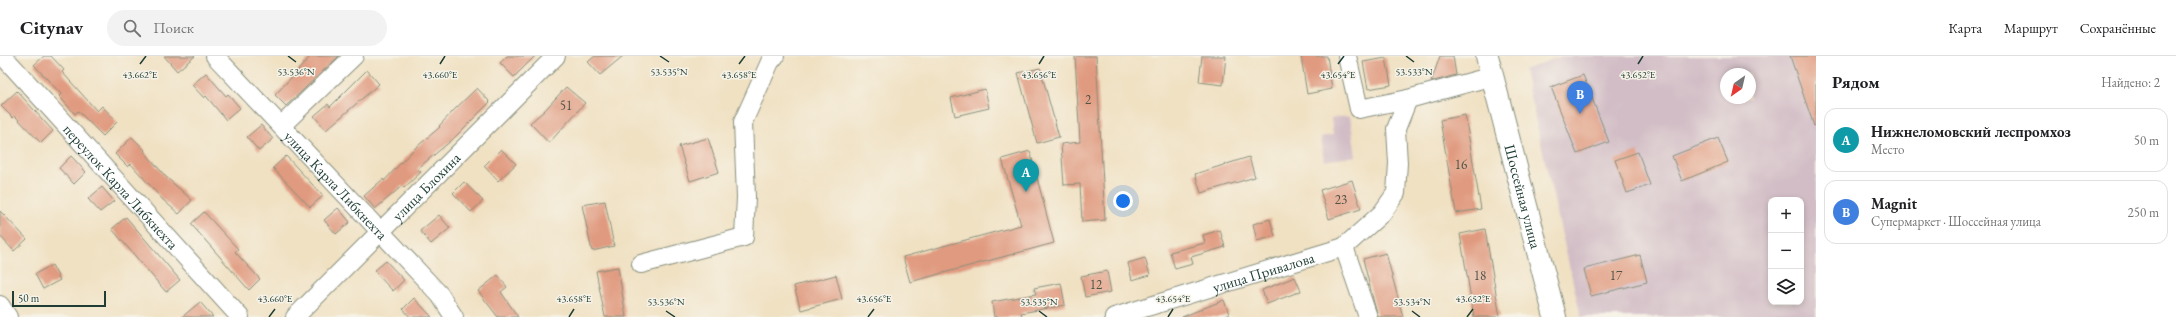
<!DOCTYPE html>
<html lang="ru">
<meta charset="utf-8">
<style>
body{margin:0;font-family:"EB Garamond",serif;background:#f2f2f2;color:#202124}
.controls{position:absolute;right:12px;bottom:12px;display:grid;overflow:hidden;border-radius:8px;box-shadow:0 2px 6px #0003}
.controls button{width:36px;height:36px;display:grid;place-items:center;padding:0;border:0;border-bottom:1px solid #e0e0e0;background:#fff;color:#202124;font:20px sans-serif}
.compass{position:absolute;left:1720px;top:12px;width:36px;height:36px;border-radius:50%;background:#fff;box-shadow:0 2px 6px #0003;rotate:214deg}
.scale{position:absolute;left:12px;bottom:10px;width:94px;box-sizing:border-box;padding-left:4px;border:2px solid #1f3d34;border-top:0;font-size:11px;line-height:14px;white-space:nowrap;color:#1f3d34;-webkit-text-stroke:3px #f7f3e8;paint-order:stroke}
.you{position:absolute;left:1123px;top:145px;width:14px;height:14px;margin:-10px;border:3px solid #fff;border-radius:50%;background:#1a73e8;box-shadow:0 0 0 6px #1a73e833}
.badge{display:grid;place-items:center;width:26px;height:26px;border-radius:50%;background:#b5179e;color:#fff;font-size:13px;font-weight:700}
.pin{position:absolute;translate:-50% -33px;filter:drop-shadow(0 1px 2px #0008)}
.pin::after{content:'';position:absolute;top:21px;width:14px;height:12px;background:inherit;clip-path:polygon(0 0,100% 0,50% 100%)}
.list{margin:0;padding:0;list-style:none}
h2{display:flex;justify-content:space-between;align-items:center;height:52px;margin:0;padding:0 16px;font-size:17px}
h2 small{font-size:13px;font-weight:400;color:#757577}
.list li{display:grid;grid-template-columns:26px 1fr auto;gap:12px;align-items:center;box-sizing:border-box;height:64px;margin:0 8px 8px;padding:0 8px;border:1px solid #e0e0e0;border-radius:12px}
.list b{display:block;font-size:15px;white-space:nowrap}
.list p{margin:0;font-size:13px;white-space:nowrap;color:#757577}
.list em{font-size:13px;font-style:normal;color:#757577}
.icon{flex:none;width:22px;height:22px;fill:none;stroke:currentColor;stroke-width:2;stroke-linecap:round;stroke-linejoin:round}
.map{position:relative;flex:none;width:1816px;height:261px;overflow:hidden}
header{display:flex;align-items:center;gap:24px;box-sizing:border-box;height:56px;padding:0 20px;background:#fff;border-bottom:1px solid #e0e0e0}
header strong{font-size:19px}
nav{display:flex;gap:22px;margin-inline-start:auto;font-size:14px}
.search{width:280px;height:36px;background:#f2f2f2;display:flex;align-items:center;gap:10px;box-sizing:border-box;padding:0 14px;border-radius:22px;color:#757577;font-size:15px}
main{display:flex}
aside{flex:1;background:#fff}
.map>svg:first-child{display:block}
.industrial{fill:#d2bdc6;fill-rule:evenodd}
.building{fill:#e09a7f}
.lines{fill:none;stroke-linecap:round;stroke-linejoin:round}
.minor-casing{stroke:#888f7c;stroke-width:20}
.major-casing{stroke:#888f7c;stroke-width:24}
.minor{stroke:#fff;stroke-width:18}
.major{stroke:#fff;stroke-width:22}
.ticks{fill:none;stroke:#1f3d34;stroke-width:1.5}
.labels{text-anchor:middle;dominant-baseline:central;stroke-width:3;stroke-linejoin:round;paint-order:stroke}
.number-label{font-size:13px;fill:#4f5447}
.street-label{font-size:15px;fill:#1f3d34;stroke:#f7f3e8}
.ticks-label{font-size:10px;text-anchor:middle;fill:#1f3d34;stroke:#f7f3e8;stroke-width:3;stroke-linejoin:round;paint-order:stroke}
</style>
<header>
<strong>Citynav</strong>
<div class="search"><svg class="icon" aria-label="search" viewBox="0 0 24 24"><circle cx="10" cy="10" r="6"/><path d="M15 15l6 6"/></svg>Поиск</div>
<nav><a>Карта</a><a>Маршрут</a><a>Сохранённые</a></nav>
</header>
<main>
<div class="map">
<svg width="1816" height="261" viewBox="0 0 1816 261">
<rect width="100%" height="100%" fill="#f7f3e8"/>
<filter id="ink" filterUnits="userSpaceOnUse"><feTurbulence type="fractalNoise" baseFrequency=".025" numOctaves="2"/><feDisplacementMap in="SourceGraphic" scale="8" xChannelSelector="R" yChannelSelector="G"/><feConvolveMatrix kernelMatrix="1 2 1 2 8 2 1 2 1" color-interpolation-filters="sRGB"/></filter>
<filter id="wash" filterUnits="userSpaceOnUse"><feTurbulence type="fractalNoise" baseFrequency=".012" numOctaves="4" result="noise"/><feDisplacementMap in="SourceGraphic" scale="16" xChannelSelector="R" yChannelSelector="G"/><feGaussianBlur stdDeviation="0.9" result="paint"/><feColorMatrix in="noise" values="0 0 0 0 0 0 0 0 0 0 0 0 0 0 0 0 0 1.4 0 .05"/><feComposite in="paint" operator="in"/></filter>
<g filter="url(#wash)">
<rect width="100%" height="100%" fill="#f0e1c3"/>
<path class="industrial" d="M1562 0H1816V261H1581L1524 14ZM1726 18H1750V42H1726ZM1771 144H1801V246H1771Z
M1350 60 1356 100 1324 105 1321 81 1333 79 1331 62Z"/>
<g id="blocks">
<path class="building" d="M44 0H51L64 14 62 16 97 55 102 50 117 66 103 80 78 55 75 58 59 40 61 38 34 9Z
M164 0H195L177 15Z
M311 0H339L286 50 275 39Z
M507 0H535L514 21 500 7Z
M595 0H623L600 19 588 6Z
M1075 0H1096L1105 164 1082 166 1080 128 1064 129 1061 88 1080 86Z
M1202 0H1226L1223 29 1199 26Z
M1301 0H1327L1332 33 1307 38Z
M1440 0H1453L1456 19 1431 26Z
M1790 0H1816V69L1814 70Z
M1386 2 1391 29 1368 33 1363 6Z
M1040 12 1059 81 1037 87 1018 17Z
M367 14 379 28 326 74 314 60 328 48 330 51Z
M206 17 226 40 228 38 240 52 226 64 206 40 204 42 192 29Z
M1583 19 1609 86 1577 98 1551 31Z
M566 31 585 47 549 87 530 67 545 54Z
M477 32 490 46 452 84 417 113 421 116 404 132 402 130 375 153 364 140 383 123 384 125 413 94 440 71 439 70 455 53Z
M985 33 989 52 955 60 951 42Z
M17 35 53 75 41 87 15 60 13 62 1 50Z
M1465 59 1481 153 1456 157 1440 64Z
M261 69 273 83 259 95 247 81Z
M132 81 145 94 144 95 166 121 192 144 179 158 162 143 131 108 128 111 115 98Z
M708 82 719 116 690 125 679 90Z
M1718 82 1728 106 1682 125 1672 100Z
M501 93 516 108 498 125 484 110Z
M1030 95 1054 187 910 226 903 201 1021 169 1002 103Z
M1638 96 1650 129 1627 137 1615 104Z
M71 100 86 116 74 128 59 112Z
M286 100 323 140 310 151 273 112Z
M1249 101 1255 121 1201 137 1195 118Z
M1352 124 1361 153 1329 163 1320 134Z
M464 126 483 145 471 156 453 137Z
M102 131 114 145 100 156 88 143Z
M605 145 614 190 592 195 582 149Z
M338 152 350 166 336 178 324 164Z
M0 155 27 183 14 195 0 180Z
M204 156 238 193 235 196 260 223 249 234 191 168Z
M439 159 450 172 431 188 420 175Z
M126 161 180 224 166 236 112 173Z
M1270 163 1275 180 1257 185 1253 168Z
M1485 173 1500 261H1474L1460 178Z
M1220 174 1225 191 1191 201 1193 208 1175 213 1170 196 1205 187 1203 179Z
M1386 197 1403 261H1378L1374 247 1363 203Z
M1640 199 1647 226 1591 240 1584 213Z
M1145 202 1150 219 1132 224 1128 207Z
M386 205 404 224 393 235 374 215Z
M52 209 60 224 43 233 35 218Z
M618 211 626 261H605L596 215Z
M1107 215 1111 236 1085 241 1081 220Z
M498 219 507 231 501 236 518 261H498L478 235Z
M836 219 842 243 801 254 794 230Z
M1295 221 1301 235 1267 248 1262 234Z
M1061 227 1065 249 1021 257 1022 261H994L992 246 1036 238 1034 232Z
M414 242 432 261H410L403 253Z
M1224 244 1229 258 1222 261H1182Z
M200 246 213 261H182Z"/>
</g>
</g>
<g filter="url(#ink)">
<use href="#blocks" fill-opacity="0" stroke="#888f7c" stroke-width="1"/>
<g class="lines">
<g class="minor-casing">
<g id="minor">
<path id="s1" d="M3 0 240 261"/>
<path id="s2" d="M215 0 440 239 454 261"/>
<path d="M1347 0 1359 53 1408 43 1493 20"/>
<path d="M282 69 354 0"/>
<path d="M641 208 744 181 746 141 743 66 770 6 775 0"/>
<path d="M0 249 8 261"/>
<path id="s3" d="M295 261 556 0"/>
<path id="s4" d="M1114 261 1344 191"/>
<path d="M1368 261 1344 191 1382 157 1396 137 1398 107 1396 73 1408 43"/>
</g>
</g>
<g class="major-casing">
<g id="major">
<path id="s5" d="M1487 0 1555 261"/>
</g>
</g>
<use href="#minor" class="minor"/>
<use href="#major" class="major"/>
</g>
</g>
<path class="ticks" d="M288 0 296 6M660 0 669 6M1406 0 1414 6M140 8 146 0M440 8 445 0M739 8 745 0M1039 8 1044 0M1338 8 1344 0M1638 8 1643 0M666 255 675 261M1039 255 1047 261M1412 255 1420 261M269 261 275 253M569 261 574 253M868 261 874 253M1168 261 1173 253M1467 261 1473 253"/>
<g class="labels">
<g class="number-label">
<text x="1088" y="43">2</text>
<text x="566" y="49">51</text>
<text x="1461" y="108">16</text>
<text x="1341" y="143">23</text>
<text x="1480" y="219">18</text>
<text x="1616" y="219">17</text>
<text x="1096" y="228">12</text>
</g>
<g class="street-label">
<text stroke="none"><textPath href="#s2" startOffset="177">улица Карла Либкнехта</textPath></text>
<text stroke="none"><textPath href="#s1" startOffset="176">переулок Карла Либкнехта</textPath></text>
<text stroke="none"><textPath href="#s3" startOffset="185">улица Блохина</textPath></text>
<text stroke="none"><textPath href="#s5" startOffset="145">Шоссейная улица</textPath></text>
<text stroke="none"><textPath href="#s4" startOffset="156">улица Привалова</textPath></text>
</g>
</g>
<g class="ticks-label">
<text x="296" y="19">53.536°N</text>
<text x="669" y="19">53.535°N</text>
<text x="1414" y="19">53.533°N</text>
<text x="739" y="22">43.658°E</text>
<text x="140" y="22">43.662°E</text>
<text x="440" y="22">43.660°E</text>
<text x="1039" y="22">43.656°E</text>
<text x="1338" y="22">43.654°E</text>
<text x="1638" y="22">43.652°E</text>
<text x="275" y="246">43.660°E</text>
<text x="574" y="246">43.658°E</text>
<text x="874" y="246">43.656°E</text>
<text x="1173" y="246">43.654°E</text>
<text x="1473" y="246">43.652°E</text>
<text x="666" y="249">53.536°N</text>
<text x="1039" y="249">53.535°N</text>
<text x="1412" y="249">53.534°N</text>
</g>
</svg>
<div class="controls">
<button>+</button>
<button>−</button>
<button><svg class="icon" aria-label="layers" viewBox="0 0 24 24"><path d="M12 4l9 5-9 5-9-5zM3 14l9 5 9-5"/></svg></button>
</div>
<svg class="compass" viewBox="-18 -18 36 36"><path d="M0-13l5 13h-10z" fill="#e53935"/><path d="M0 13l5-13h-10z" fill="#757577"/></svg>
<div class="scale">50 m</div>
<div class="you"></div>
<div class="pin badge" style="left:1026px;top:136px;background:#0f9aa8">A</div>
<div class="pin badge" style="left:1580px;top:58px;background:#3f7fe0">B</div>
</div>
<aside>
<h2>Рядом<small>Найдено: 2</small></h2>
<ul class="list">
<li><span class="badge" style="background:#0f9aa8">A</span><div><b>Нижнеломовский леспромхоз</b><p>Место</p></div><em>50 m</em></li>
<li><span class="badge" style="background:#3f7fe0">B</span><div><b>Magnit</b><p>Супермаркет · Шоссейная улица</p></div><em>250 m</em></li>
</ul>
</aside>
</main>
